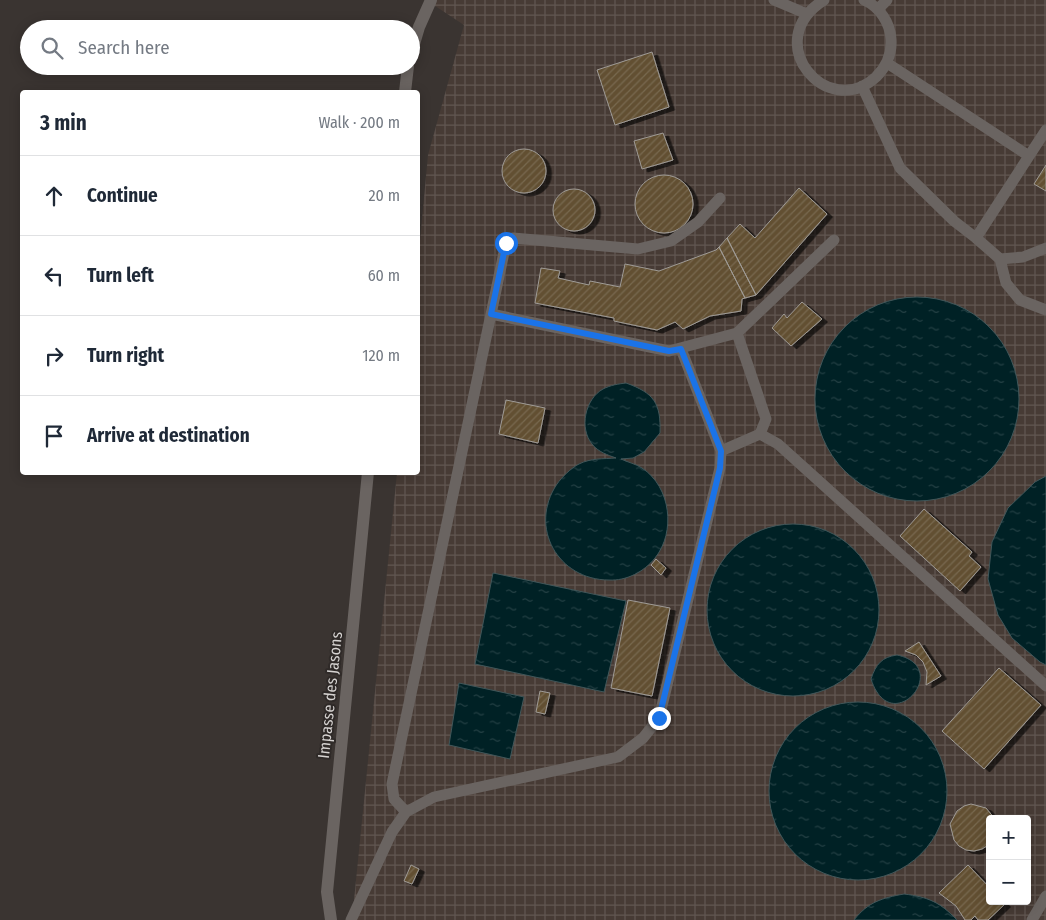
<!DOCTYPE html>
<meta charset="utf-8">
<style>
body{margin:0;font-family:"Fira Sans Condensed",sans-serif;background:#f6f6f7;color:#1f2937}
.controls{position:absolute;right:15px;bottom:15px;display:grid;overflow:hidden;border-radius:5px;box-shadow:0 2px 12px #0003}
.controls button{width:45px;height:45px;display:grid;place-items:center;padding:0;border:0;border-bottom:1px solid #e0e1e3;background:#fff;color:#1f2937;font:25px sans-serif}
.stop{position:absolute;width:15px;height:15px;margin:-11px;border:4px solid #1a73e8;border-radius:50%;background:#fff}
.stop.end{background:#1a73e8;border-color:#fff;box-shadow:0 1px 5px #0008}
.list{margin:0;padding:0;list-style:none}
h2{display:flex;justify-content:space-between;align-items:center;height:65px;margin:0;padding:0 20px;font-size:21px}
h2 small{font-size:16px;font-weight:400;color:#747a83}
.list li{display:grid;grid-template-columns:32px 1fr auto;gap:15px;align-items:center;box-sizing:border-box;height:80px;padding:0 20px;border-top:1px solid #e0e1e3}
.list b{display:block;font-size:19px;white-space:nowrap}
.list em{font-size:16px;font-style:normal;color:#747a83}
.icon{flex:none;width:28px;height:28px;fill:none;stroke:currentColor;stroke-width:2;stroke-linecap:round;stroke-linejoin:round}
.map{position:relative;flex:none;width:1046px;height:920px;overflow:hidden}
.search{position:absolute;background:#fff;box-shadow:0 2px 12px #0003;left:20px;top:20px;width:400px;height:55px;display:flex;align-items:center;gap:12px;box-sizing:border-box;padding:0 18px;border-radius:28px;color:#747a83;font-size:19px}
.panel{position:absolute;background:#fff;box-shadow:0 2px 12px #0003;left:20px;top:90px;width:400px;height:385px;border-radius:5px}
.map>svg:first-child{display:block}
.industrial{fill:url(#industrial-grid);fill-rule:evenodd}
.water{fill:url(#water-ripples);stroke:#405659}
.building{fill:url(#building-hatch);stroke:#9f9b96;filter:url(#shadow)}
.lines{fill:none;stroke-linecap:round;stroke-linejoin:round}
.service{stroke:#6a6461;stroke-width:11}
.minor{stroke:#6a6461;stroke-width:12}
.route{stroke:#1a73e8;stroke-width:6}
.labels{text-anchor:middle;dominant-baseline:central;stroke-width:4;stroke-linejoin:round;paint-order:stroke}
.street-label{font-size:16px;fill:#d6d3d1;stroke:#2f2a28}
</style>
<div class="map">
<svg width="1046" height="920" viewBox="0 0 1046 920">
<defs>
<pattern id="industrial-grid" width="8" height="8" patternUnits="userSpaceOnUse" patternTransform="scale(1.25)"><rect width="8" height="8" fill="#473b35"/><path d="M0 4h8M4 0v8" fill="none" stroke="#615651"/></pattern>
<pattern id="water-ripples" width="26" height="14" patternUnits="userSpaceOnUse" patternTransform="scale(1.25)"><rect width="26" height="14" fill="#002125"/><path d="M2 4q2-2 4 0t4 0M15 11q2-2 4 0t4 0" fill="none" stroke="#244044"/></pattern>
<pattern id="building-hatch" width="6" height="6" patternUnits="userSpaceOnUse" patternTransform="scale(1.25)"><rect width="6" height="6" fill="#625032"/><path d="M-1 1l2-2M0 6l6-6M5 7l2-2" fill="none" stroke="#78684f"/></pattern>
<filter id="shadow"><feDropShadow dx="5.5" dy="3" stdDeviation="0" flood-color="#0009"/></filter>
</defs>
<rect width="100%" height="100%" fill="#3a3431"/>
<path class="industrial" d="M426 0H1046V920H352L397 473 418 472V262L428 155 464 25ZM990 819H1027V901H990Z"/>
<path class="water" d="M815 399a102 102 0 1 1 204 0a102 102 0 1 1-204 0Z
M626 383C654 393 661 403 660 433L644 452 633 458 621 459C627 462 636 464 642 468 671 487 676 532 655 558 644 572 626 581 609 580 558 580 528 527 557 484 562 477 571 468 579 464 591 458 603 459 616 458 608 455 598 452 592 444 579 428 585 399 603 389 611 385 618 384 626 383Z
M1046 476V665L1040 662 1012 638 998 615 988 579 992 542 1008 508 1035 482Z
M707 610a86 86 0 1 1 172 0a86 86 0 1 1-172 0Z
M493 573 626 601 604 692 475 664Z
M897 655C954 667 891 741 871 679 876 664 882 657 897 655Z
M459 683 524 697 510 759 449 745Z
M769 791a89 89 0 1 1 178 0a89 89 0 1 1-178 0Z
M904 894C928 897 940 902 957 920H854C868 902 882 898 904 894Z"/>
<path class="building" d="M652 52 669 107 615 125 597 70Z
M663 133 673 160 642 169 634 141Z
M502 171a22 22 0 1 1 44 0a22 22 0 1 1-44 0Z
M1046 165V191L1034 184Z
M635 204a29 29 0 1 1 58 0a29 29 0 1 1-58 0Z
M799 188 827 214 756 295 727 238 740 224 755 238Z
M553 210a21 21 0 1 1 42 0a21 21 0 1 1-42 0Z
M727 238 737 258 756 295 745 298 719 247Z
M719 247 745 298 742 299 741 311 710 316 683 329 675 322 657 330 614 321V318L535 303 541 268 560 271 558 278 589 285 590 281 620 287 625 264 659 271 716 250Z
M802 302 822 319 791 346 772 328 784 314 787 318Z
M506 400 545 408 538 443 499 434Z
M924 509 972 552 969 556 981 567 960 591 900 536Z
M656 559 666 568 661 575 651 565Z
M628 600 670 608 652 696 611 688Z
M919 642 941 676 926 685 927 672 923 662 916 655 905 651Z
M999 668 1041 705 984 769 942 731Z
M540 691 550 693 545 714 536 712Z
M971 804 986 808 995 819H990V844L982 849 974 851 966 850 959 846 954 840 950 824 957 811 964 806Z
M411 865 419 869 412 884 404 881Z
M968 865 990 888V901H1002L1005 904 988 920H978L975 916 971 920H965L956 906 939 893Z"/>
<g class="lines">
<path class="service" d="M774 0 807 14
M824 0C759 41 827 122 876 77 886 67 892 54 891 39 890 23 880 7 864 0
M878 9 887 0
M862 86 900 168 954 221 976 238 1029 156 887 63
M1029 156 1046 130
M976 238 1000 259 1023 257 1046 248
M1000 259 1006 283 1020 300 1046 310
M491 314 669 351 737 333 834 240
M737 333 766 419 760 434
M681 349 721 451
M406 812 394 799 392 784 506 243 513 238 638 249 671 241 698 222 720 198
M351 920 392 832 406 812 434 797 618 757 643 738 659 718 720 468 721 451 760 434 778 444 1046 686
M1032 920 1046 896"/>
<path class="minor" d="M411 54 419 27 431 0
M405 92 408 66
M331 920 327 892 368 472"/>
</g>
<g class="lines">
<path class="route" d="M506 243 491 314 669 351 681 349 721 451 720 468 659 718"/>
</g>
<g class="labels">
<g class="street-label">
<text transform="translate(330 695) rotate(-84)">Impasse des Jasons</text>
</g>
</g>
</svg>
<div class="controls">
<button>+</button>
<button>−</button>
</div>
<div class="stop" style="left:506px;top:243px"></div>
<div class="stop end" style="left:659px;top:718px"></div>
<div class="search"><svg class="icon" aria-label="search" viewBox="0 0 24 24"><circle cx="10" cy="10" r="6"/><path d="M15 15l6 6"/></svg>Search here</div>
<section class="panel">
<h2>3 min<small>Walk · 200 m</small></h2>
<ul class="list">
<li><svg class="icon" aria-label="ahead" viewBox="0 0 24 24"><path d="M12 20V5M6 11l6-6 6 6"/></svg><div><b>Continue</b></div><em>20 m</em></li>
<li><svg class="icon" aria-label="left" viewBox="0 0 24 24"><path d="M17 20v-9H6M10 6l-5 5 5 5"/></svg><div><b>Turn left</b></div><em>60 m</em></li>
<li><svg class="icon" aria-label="right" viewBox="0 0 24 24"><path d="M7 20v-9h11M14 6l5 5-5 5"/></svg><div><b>Turn right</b></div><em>120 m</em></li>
<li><svg class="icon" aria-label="arrive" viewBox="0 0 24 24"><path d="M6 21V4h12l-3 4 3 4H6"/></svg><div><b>Arrive at destination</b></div></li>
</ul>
</section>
</div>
